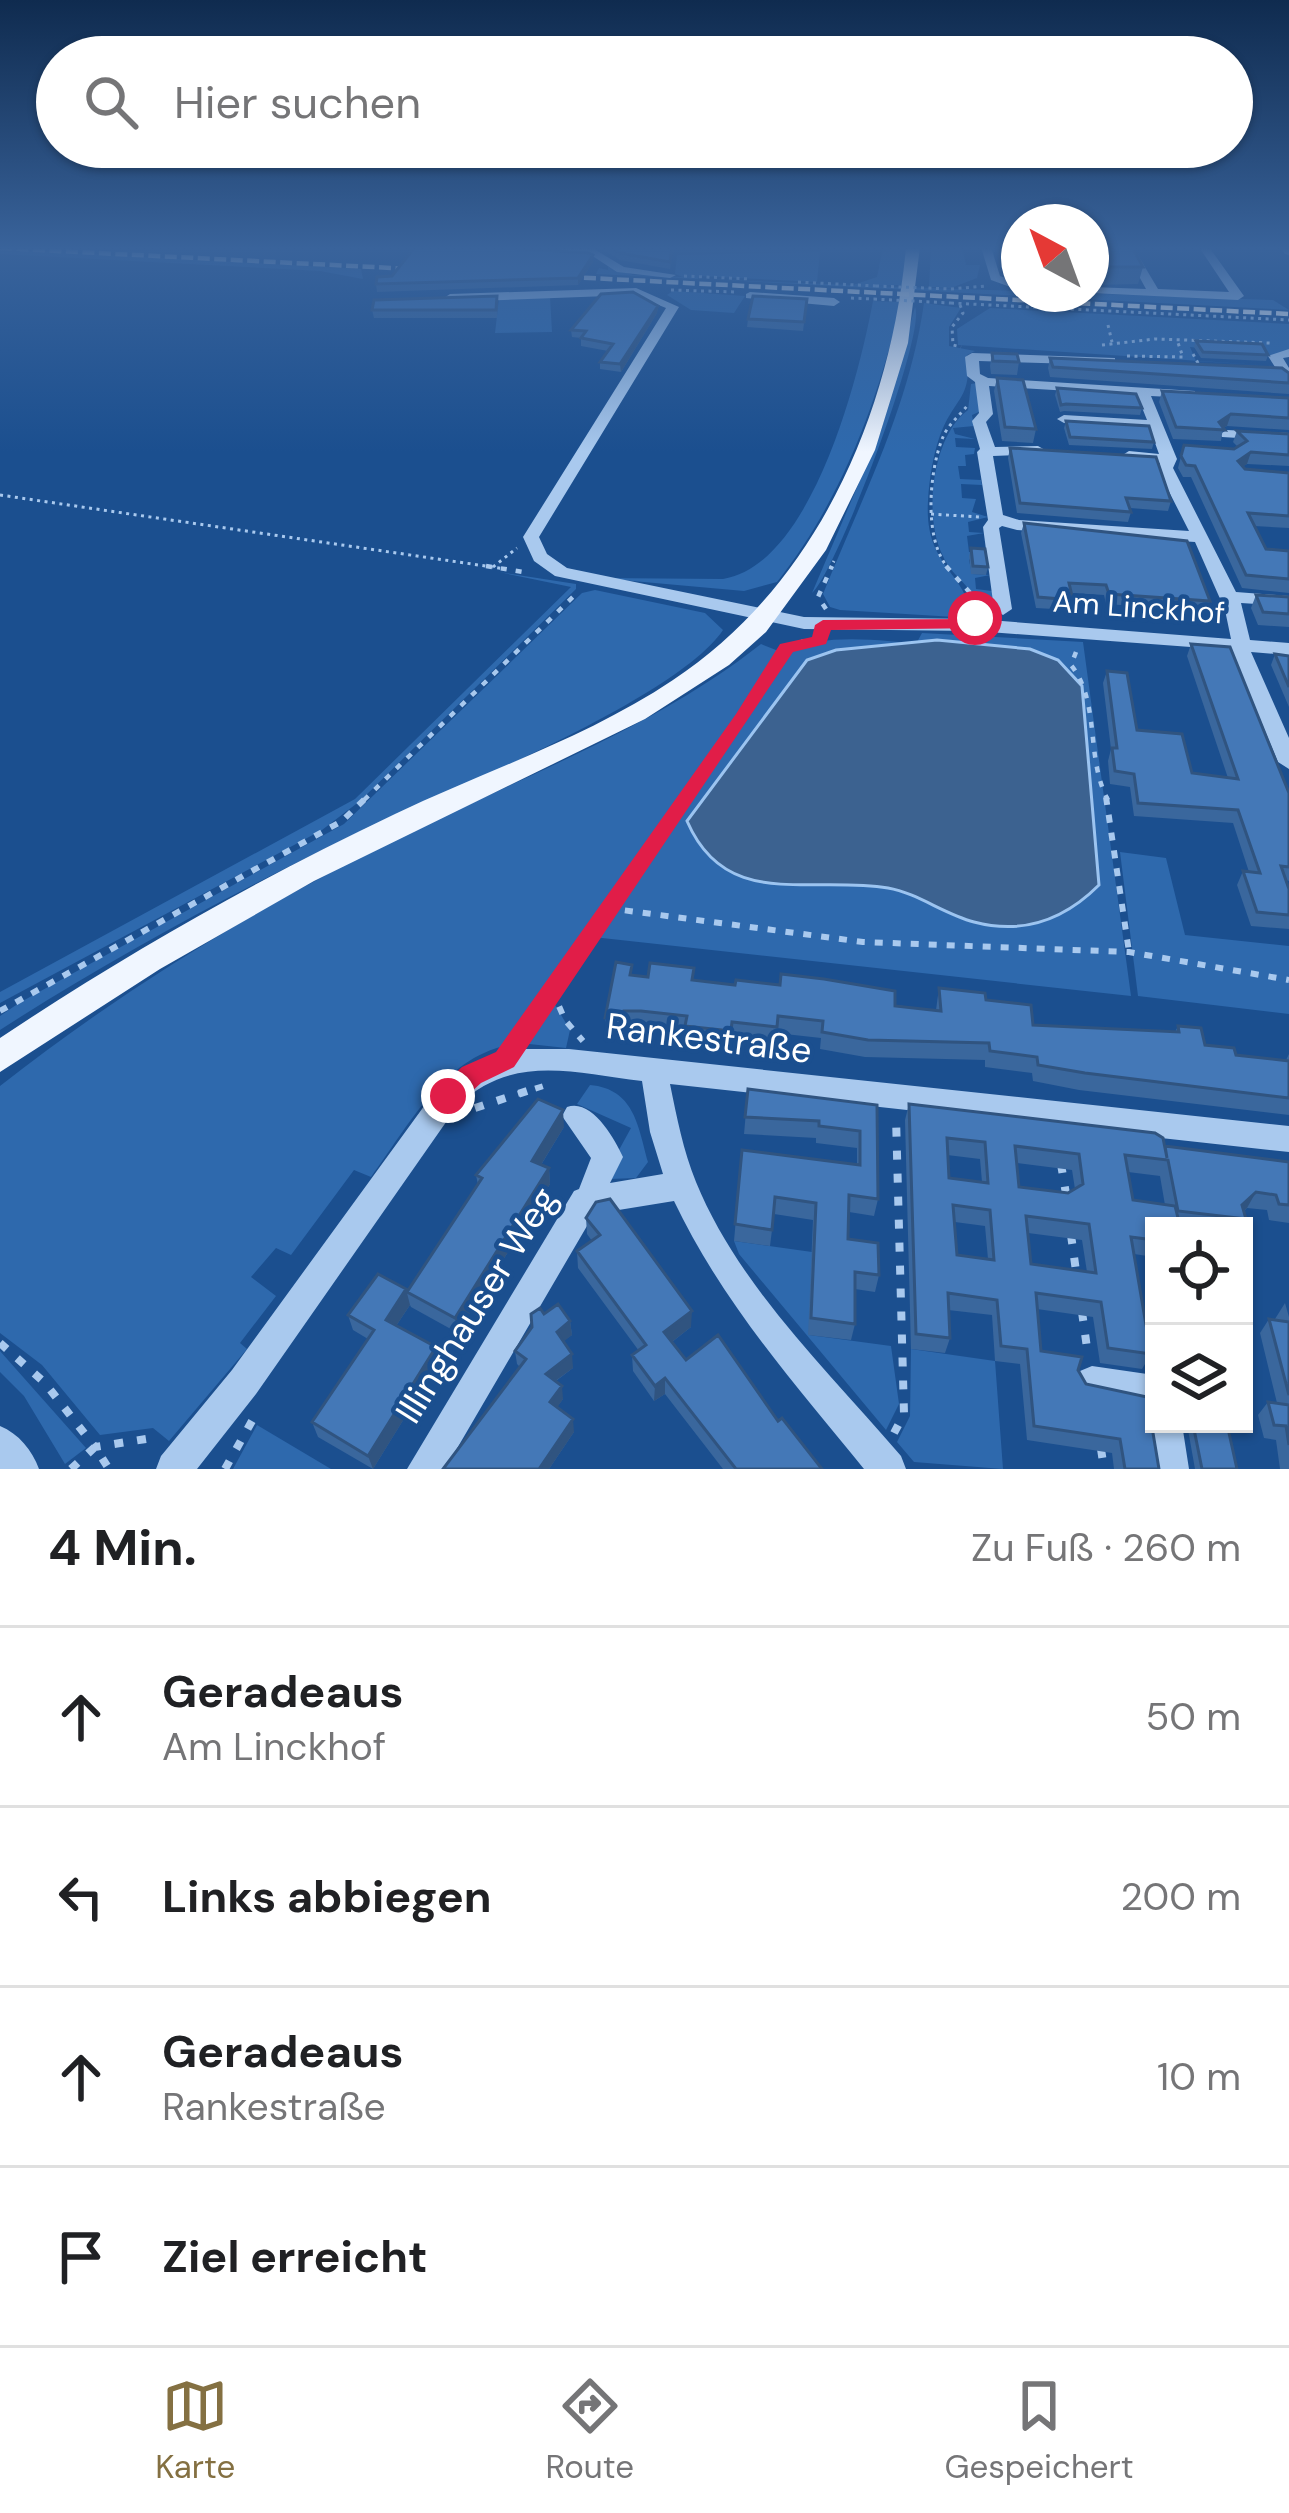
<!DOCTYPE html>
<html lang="de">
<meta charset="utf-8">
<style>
body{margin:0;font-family:"DM Sans",sans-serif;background:#f2f2f2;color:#202124}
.controls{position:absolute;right:36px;bottom:36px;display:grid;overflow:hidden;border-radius:0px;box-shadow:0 3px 9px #0004}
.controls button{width:108px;height:108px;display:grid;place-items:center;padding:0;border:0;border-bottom:3px solid #e0e0e0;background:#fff;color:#202124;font:60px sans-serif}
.compass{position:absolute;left:1001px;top:204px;width:108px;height:108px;border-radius:50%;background:#fff;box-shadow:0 3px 9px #0004;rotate:319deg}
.stop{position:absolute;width:36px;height:36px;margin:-27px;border:9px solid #e11d48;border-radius:50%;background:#fff}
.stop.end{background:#e11d48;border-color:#fff;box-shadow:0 3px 12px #0008}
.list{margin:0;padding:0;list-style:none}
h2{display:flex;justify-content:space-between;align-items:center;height:156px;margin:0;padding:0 48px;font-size:51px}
h2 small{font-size:39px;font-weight:400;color:#757577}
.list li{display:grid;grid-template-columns:78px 1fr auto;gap:36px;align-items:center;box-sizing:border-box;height:180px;padding:0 48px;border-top:3px solid #e0e0e0}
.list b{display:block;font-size:45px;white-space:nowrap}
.list p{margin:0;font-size:39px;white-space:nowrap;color:#757577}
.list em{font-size:39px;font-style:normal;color:#757577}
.icon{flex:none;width:66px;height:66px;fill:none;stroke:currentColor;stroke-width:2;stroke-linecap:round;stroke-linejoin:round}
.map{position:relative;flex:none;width:1289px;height:1469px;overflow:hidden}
.search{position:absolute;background:#fff;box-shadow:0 3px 9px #0004;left:36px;right:36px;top:36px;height:132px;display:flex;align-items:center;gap:30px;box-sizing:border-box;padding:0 42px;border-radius:66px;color:#757577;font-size:45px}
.sheet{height:876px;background:#fff}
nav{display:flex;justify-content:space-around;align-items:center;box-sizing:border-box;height:168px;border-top:3px solid #e0e0e0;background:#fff;font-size:33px;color:#757577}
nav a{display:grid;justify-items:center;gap:6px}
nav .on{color:#847042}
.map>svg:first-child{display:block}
.green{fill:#2e69ad}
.water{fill:#3c6290;stroke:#9cc4f0;stroke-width:3}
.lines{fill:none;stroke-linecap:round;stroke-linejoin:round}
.path-far3{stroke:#a9c9ee;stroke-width:3;stroke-dasharray:3 4.5;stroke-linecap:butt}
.path-far2{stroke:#a9c9ee;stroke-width:4.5;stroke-dasharray:6 9;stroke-linecap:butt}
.path-far1{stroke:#a9c9ee;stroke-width:6;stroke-dasharray:8 10;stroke-linecap:butt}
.path{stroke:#a9c9ee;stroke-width:8;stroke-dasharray:9 14;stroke-linecap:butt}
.minor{fill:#a9c9ee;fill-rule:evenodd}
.major{fill:#f0f6ff;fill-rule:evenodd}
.rail{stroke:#fff;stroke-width:4.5;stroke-dasharray:12 4.5;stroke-linecap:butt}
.path-bridge{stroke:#a9c9ee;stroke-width:3;stroke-dasharray:3 4.5;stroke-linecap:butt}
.wall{fill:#3a679d;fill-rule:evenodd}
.shaded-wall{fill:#305480}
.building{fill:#4478b7;stroke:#305480;stroke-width:3;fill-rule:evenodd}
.route{fill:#e11d48}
.labels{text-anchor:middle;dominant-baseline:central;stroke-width:9;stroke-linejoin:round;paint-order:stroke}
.street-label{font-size:30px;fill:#fff;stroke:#1b4f8f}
.near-street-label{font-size:36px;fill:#fff;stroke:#1b4f8f}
</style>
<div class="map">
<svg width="1289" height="1469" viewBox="0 0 1289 1469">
<rect width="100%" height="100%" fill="#1b4f8f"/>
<path class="green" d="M883 247H906L902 285 877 286 1273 300 1289 310 702 279 853 285 877 277Z
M931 247H962L966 265H980L977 278 951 288 929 287Z
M0 249 361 269 363 279 320 271 0 254Z
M820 252 817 282 699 276 698 279 596 274 599 268 628 274 608 271V266L633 275 683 277 675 274 677 255Z
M673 291 745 296 734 313 691 310 667 295Z
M550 296 552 332 495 333 499 298Z
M873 301 901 302C878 402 841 501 777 582L744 591 599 578 723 579C812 565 859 376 873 301Z
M924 303 961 308 949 327V346L975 351 967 355C972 396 957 397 943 428 934 448 929 479 928 501 924 568 967 571 971 618L840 610 830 607 823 594C862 497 909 408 924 303Z
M915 307C927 332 837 571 812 593L881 431Z
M990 308 1289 324V352L1271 356 1190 347 1196 361 1275 366 958 345 957 329Z
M977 383 981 411 972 415 974 426 953 428 955 434 975 439 955 438 956 447 975 448 974 454 965 455 966 466H958L960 479 981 480 982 485 961 484 962 498 976 499 972 512 988 517 968 522 969 532 984 533 967 536 969 552H975L969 560 972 574 990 575 975 578 976 589 992 591 996 619 980 618C971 577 956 585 942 554 923 514 933 435 968 410L971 384Z
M499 572 576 584V589L360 801 322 830 0 1003V992L355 799 571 587Z
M595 590 705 613 723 630C673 704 415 804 320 851 210 905 102 964 0 1030V1016L19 1003 344 824 582 593Z
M922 633 1083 642 1131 996 593 937 789 652C819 632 888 641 916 644Z
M761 644 781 652 767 675 508 1045C442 1059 408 1127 371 1177L354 1170 291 1255 276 1248 251 1277 276 1296 240 1343 247 1349 169 1441 153 1428 100 1435 42 1365 0 1333V1086C130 984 269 900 417 829 534 772 658 725 761 644Z
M1120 852 1166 858 1185 935 1289 946V1014L1138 996Z
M551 998 570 1030 566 1048 520 1043Z
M590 1085C634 1089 638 1125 648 1162L636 1178 610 1179 608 1170 631 1128 577 1104Z
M734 1241 812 1252 809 1335 891 1346 899 1404 886 1430 739 1254Z
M911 1349 995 1361 1003 1469 914 1462 897 1442 910 1416Z
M0 1351 86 1448 65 1464 24 1396 0 1372Z
M257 1425 331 1469H233Z"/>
<path class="water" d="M937 640 1030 649 1058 660 1082 686 1099 885C1065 919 1023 935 974 922 944 914 917 893 888 888 808 875 726 911 687 821L807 660 836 650Z"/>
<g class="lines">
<path class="path-far3" d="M684 276 751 279
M798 282 876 286
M951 289 986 286
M671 290 738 292
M851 298 874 299
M951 303 1289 320
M960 305 963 313 952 327 953 345 961 347
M1108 325 1112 342
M1102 345 1155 339 1270 343
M1193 354 1199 365
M1127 356 1183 357 1177 340
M0 495 506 569
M931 514 979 517
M493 567 517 548
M830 569 834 561
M949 569C923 541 929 470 943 437 947 426 960 415 967 406"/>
<path class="path-far2" d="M486 566 530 573
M946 566 972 595 974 609
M826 609 818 597 832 566
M1076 652 1071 665C1101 703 1085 758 1108 800
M364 800 578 592
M686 800 786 648 804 641"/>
<path class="path-far1" d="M1106 797 1129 952
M607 908 863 942 1129 952 1289 980
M552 990 565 1020 583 1041
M0 1011 342 821 367 797
M519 1038 688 797
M518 1094 550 1084"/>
<path class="path" d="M475 1108 527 1091
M1061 1164 1066 1194
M1071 1235 1076 1271
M1082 1312 1088 1355
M0 1343 45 1383 95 1447 146 1439 154 1446
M894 1433 904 1414 896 1117
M1101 1449 1104 1469
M71 1469 95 1447 109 1469
M225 1469 252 1421"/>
<path class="minor" d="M482 247 594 249 624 267 676 275 670 278 617 272 591 255 487 250Z
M981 247H991L1000 276 1019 283V290L991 280Z
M1123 247H1133L1158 289 1229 292 1199 247H1209L1244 296 1238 300 1091 293V287L1146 289Z
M1280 247H1289V255L1285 254Z
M636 288 679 307 539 537 547 554 567 568 804 617 976 619 1231 639 1225 610 1195 542 1017 530 1002 526 999 528 1012 609 1003 615 994 609 983 527 988 520 977 452 980 449 972 421 979 413 975 382 967 376 965 357 972 353 1115 358V364L1110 365 979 361 980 374 988 378 1195 391V397L1190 398 1151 396 1177 459 1173 468 1236 592 1289 596V606L1241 603 1250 640 1289 643V655L1251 652 1289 738V769L1278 762 1231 650 976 631 804 629 555 576 534 561 523 537 666 308 634 295 450 302 444 298 450 294ZM989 386 1137 395 1147 420 1064 415 1057 419 1064 423 1150 429 1159 454 1129 451 1121 456 1129 461 1160 463 1157 468 1189 531 1019 520 1003 515 993 456 1038 454 1045 450 1038 446 995 447 986 422 993 414Z
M750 292 834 298 840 302 834 306 746 298V294Z
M1289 349V357L1283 358 1289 368V382L1284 381 1268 356Z
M1227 430 1289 433V441L1222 437 1220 434Z
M519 1049H569L1289 1126V1152L670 1084C677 1118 683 1150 696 1182 739 1287 829 1372 901 1456L906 1469H864C794 1383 722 1302 674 1201L594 1214 445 1469H407L574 1191 579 1189 591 1158 562 1116 567 1107C591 1098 614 1137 623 1157L610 1183 663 1174 650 1132 642 1081C573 1073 514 1053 458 1105L256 1394 197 1469H156L161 1456 232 1370 438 1087 466 1066Z
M1092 1366 1154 1375V1409L1092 1400 1080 1395 1075 1383 1080 1371Z
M1154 1410V1424H1182L1189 1469H1153L1146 1424Z
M0 1426C19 1434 32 1450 39 1469H0Z"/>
<path class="major" d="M906 247H920L908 343 875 450 826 550 766 632 729 665 645 719 314 881 160 969 0 1072V1038C126 954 258 879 395 814 488 770 588 737 673 680 816 586 891 414 906 247Z"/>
<path class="rail" d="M0 248 431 270
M551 276 1289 314"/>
<path class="path-bridge" d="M876 286 951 289
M874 299 951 303"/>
</g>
<path class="wall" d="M396 247H486L593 255V262L578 285 377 292 376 284 392 276 414 249Z
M598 247H673L670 269 620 260Z
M995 247H1019V281L1004 273Z
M1091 247 1143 267 1138 284 1091 285Z
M807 299 803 331 747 327 748 319Z
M498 304 497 318H374L372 310Z
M658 306 657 313 621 372 600 369V362L608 351 581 346V338L572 337 571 330Z
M1196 341 1268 355 1266 361 1201 358 1194 347Z
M992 353 1019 362 1017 375 991 374 990 366Z
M1050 358 1289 383V394L1050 377 1048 368Z
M997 378 1036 429 1033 443 1002 441 994 391Z
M1057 388 1142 408 1140 415 1064 411 1060 412 1055 395Z
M1162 391 1289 398V430L1227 426 1223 428 1221 441 1173 439 1159 402Z
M1066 421 1154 442 1152 449 1069 445 1064 428Z
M1237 431 1289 434V466L1247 464 1243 466 1245 469 1289 473V528L1254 526 1266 549 1289 551V593L1242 588 1191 477H1183L1178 468 1184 445 1234 449 1238 447 1233 442Z
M1010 448 1171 501 1168 511 1130 508 1131 512 1128 522 1017 513 1008 458Z
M1024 523 1210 601 1207 611 1106 604 1104 595 1072 593 1073 600 1070 610 1036 608 1021 533Z
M971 548 988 567 986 575 971 574 969 556Z
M1256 595 1289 597V627L1258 625 1251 608Z
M1191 644 1289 793V881L1286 880 1289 889V929L1251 926 1237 885 1243 871 1249 872 1233 823 1134 816 1130 787 1110 784 1108 761 1111 749 1103 683 1107 671 1137 730 1192 773 1228 778 1187 656Z
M1275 654 1289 656V707L1271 665Z
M694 968 693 980 936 1010 939 988 986 1000 1033 1025 1175 1032 1178 1026 1205 1045 1236 1055 1286 1060 1289 1054V1115L1079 1090 1033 1081 1032 1073 985 1067V1060L865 1057 820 1049 821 1038 776 1033 775 1044 731 1039 730 1047 685 1042V1033L642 1028H624L623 1036 605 1034V1018L632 976 648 977Z
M748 1089 877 1105 878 1199 874 1216 849 1212 848 1239 879 1275 875 1292 855 1289V1324L851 1340 808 1335 813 1220 774 1214 770 1246 734 1241 742 1150 857 1165V1148L816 1143V1138L744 1134Z
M909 1104 1165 1147 1289 1162V1223L1269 1220 1267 1210 1247 1208 1244 1211 1246 1219 1242 1226H1154V1257L1134 1254 1151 1354 1142 1369 1100 1363 1093 1317 1037 1309 1041 1351 1078 1370 1086 1384 1159 1469H1114L1112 1453 1027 1440 1020 1364 995 1361 992 1315 948 1310 950 1338 945 1353 911 1349 905 1120ZM947 1155 980 1159 982 1182 949 1178ZM1017 1163 1072 1170 1075 1189 1068 1193 1019 1187ZM1128 1172 1160 1176 1165 1205 1133 1200ZM955 1222 985 1226 988 1259 957 1255ZM1028 1233 1082 1240 1087 1272 1031 1264Z
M564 1127 541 1165 549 1168 550 1184 458 1333 411 1307 410 1305 396 1326 436 1347 439 1362 373 1469 318 1437 312 1422 368 1339 353 1330 348 1315 407 1291 478 1185 476 1175Z
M586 1218 691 1327 672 1342 686 1360 778 1421 822 1469H723L665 1394 654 1401 633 1371 632 1355 639 1351 578 1268 577 1251 592 1241 587 1234Z
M1285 1303 1289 1317V1469H1280L1276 1440 1264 1438 1258 1415 1268 1402 1277 1403 1260 1333 1269 1319H1275Z
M544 1314 570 1321 572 1335 563 1341 573 1368 556 1381 563 1399 557 1407 574 1432 549 1469H443L520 1367 517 1364 515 1351Z
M1187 1424H1227L1237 1469H1195Z"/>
<path class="shaded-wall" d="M593 255V262L578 285V278Z
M658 306 657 313 621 372 620 364Z
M1231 414 1227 426 1221 429 1219 422Z
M1251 452 1247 464 1235 472 1238 461Z
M563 1110 564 1127 534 1176 532 1161Z
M549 1168 550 1184 458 1333 455 1318Z
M1256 1192 1247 1208 1233 1221 1242 1205Z
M406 1289 410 1305 390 1335 386 1320Z
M692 1311 691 1327 664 1348V1332Z
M570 1321 572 1335 558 1346 557 1332Z
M436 1347 439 1362 373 1469 368 1456Z
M572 1354 573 1368 547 1387 546 1374Z
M665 1378V1394L654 1401 655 1386Z
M562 1386 563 1399 552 1415 550 1402Z
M573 1419 574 1432 549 1469H539Z"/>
<path class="building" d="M415 247H486L589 253 593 255 578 278 376 284 377 277 392 276Z
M610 247H672L670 262 620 253Z
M1004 247H1019V262L1007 255Z
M1091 247H1132L1143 267H1091Z
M633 292 658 306 620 364 600 362 613 344 581 338 586 331 571 330 601 294Z
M497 296 496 310H372L374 300Z
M753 296 807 299 804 322 748 319Z
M1196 341 1262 344 1268 355 1203 352Z
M992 353 1017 354 1019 362 993 361Z
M1050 358 1282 368 1289 373V383L1053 367Z
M997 378 1023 380 1036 429 1005 427Z
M1057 388 1136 394 1142 408 1066 404 1061 405Z
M1162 391 1289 398V418L1231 414 1219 422 1225 430 1176 427Z
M1066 421 1149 426 1154 442 1070 437Z
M1237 431 1289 434V455L1251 452 1238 461 1245 469 1289 473V516L1248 513 1266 549 1289 551V579L1246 575 1195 466 1186 465 1181 456 1184 445 1234 449 1247 441Z
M1010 448 1156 457 1171 501 1126 498 1131 512 1020 503Z
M1024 523 1187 541 1210 601 1109 594 1106 585 1069 583 1073 600 1038 597Z
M971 548 985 549 988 567 973 566Z
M1256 595 1289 597V614L1263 612Z
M1191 644 1230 647 1289 793V867L1281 866 1289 889V915L1257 912 1243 871 1260 873 1238 810 1138 803 1134 774 1115 771 1112 748H1117L1107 671 1127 673 1137 730 1182 734 1192 773 1238 779Z
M1275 654 1289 656V687Z
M616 962 632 965 630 975 648 977 650 963 694 968 692 980 735 985 736 980 780 985 781 974 824 979 895 991V1006L941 1011 939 988 985 993 986 1000 1031 1005 1033 1025 1179 1032 1178 1026 1201 1028 1205 1045 1234 1048 1236 1055 1289 1061V1098L1085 1073 1038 1065 1037 1057 990 1051 989 1043 868 1040 822 1032 823 1021 778 1016 777 1027 732 1022 731 1031 685 1026 687 1016 641 1011H624L623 1020 605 1018Z
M748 1089 877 1105 878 1199 849 1195 848 1239 878 1243 879 1275 855 1272V1324L811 1318 816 1203 775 1197 772 1230 735 1224 742 1150 860 1165V1131L819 1126V1121L745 1117Z
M538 1099 563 1110 532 1161 549 1168 455 1318 407 1292 482 1178 476 1175Z
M909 1104 1155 1133 1163 1138 1167 1158 1165 1146 1289 1162V1205L1279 1204 1276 1195 1256 1192 1242 1205 1246 1219 1178 1211 1168 1160 1125 1155 1133 1200 1175 1206 1180 1226H1154V1240L1131 1237 1151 1354 1108 1348 1101 1302 1036 1293 1041 1351 1082 1357 1078 1370 1086 1384 1147 1397 1159 1469H1125L1120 1439 1034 1426 1027 1349 1001 1346 997 1300 948 1293 950 1338 916 1334ZM947 1138 985 1142 988 1183 949 1178ZM1015 1146 1079 1154 1083 1184 1068 1193 1019 1187ZM953 1205 990 1210 994 1260 957 1255ZM1026 1216 1089 1224 1096 1273 1031 1264Z
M610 1199 692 1311 664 1332 686 1360 718 1335 778 1421 782 1418 822 1469H736L665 1378 655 1386 632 1355 646 1345 577 1251 600 1235 586 1218 596 1202Z
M378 1274 406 1289 386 1320 436 1347 368 1456 312 1422 374 1330 348 1315Z
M558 1304 570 1321 557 1332 572 1354 546 1374 562 1386 550 1402 573 1419 539 1469H443L526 1359 515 1351 532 1327 531 1314 540 1308 544 1314Z
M1269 1319 1289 1322V1395Z
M1268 1402 1289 1405V1445L1286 1426 1274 1425Z
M1193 1424H1227L1237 1469H1202Z"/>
<linearGradient id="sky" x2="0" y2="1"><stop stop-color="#0f2b4f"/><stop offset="0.55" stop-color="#39639b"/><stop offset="1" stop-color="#39639b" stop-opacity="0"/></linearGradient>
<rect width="1289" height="452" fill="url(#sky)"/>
<path class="route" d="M969 614H981L983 628 831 630 826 644 793 652 514 1067 481 1083 458 1104H439V1088L462 1067 496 1052 736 714 780 644 812 637 815 625 823 620 967 619Z"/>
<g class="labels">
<g class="street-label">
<text transform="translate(1139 607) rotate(4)">Am Linckhof</text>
</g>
<g class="near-street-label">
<text transform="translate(709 1038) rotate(7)">Rankestraße</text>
<text transform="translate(476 1305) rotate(-58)">Illinghauser Weg</text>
</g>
</g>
</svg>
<div class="controls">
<button><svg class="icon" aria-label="locate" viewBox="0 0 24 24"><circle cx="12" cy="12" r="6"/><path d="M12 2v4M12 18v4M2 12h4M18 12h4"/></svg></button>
<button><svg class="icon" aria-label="layers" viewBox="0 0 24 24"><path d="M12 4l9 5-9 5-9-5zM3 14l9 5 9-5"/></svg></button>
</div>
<svg class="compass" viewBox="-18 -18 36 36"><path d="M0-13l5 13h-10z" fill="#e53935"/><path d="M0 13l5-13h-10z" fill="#757577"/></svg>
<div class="stop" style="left:975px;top:618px"></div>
<div class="stop end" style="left:448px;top:1096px"></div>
<div class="search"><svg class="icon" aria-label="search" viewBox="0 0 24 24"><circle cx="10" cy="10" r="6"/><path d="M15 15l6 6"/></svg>Hier suchen</div>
</div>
<section class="sheet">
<h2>4 Min.<small>Zu Fuß · 260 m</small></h2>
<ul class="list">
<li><svg class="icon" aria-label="ahead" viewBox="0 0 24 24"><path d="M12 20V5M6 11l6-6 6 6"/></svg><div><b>Geradeaus</b><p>Am Linckhof</p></div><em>50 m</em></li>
<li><svg class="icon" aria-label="left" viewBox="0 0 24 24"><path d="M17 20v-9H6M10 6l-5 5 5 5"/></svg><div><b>Links abbiegen</b></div><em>200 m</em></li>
<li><svg class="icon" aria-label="ahead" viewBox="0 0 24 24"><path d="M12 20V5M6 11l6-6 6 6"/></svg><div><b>Geradeaus</b><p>Rankestraße</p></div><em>10 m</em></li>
<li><svg class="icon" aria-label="arrive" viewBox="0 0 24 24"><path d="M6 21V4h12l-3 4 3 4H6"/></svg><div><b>Ziel erreicht</b></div></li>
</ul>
</section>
<nav>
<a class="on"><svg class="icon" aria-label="map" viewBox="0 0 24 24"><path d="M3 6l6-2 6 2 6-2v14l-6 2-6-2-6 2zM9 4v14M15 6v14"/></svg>Karte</a>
<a><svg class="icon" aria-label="directions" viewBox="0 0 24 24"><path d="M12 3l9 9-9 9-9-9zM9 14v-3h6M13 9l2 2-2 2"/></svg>Route</a>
<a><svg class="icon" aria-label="saved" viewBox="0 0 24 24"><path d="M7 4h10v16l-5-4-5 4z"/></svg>Gespeichert</a>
</nav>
